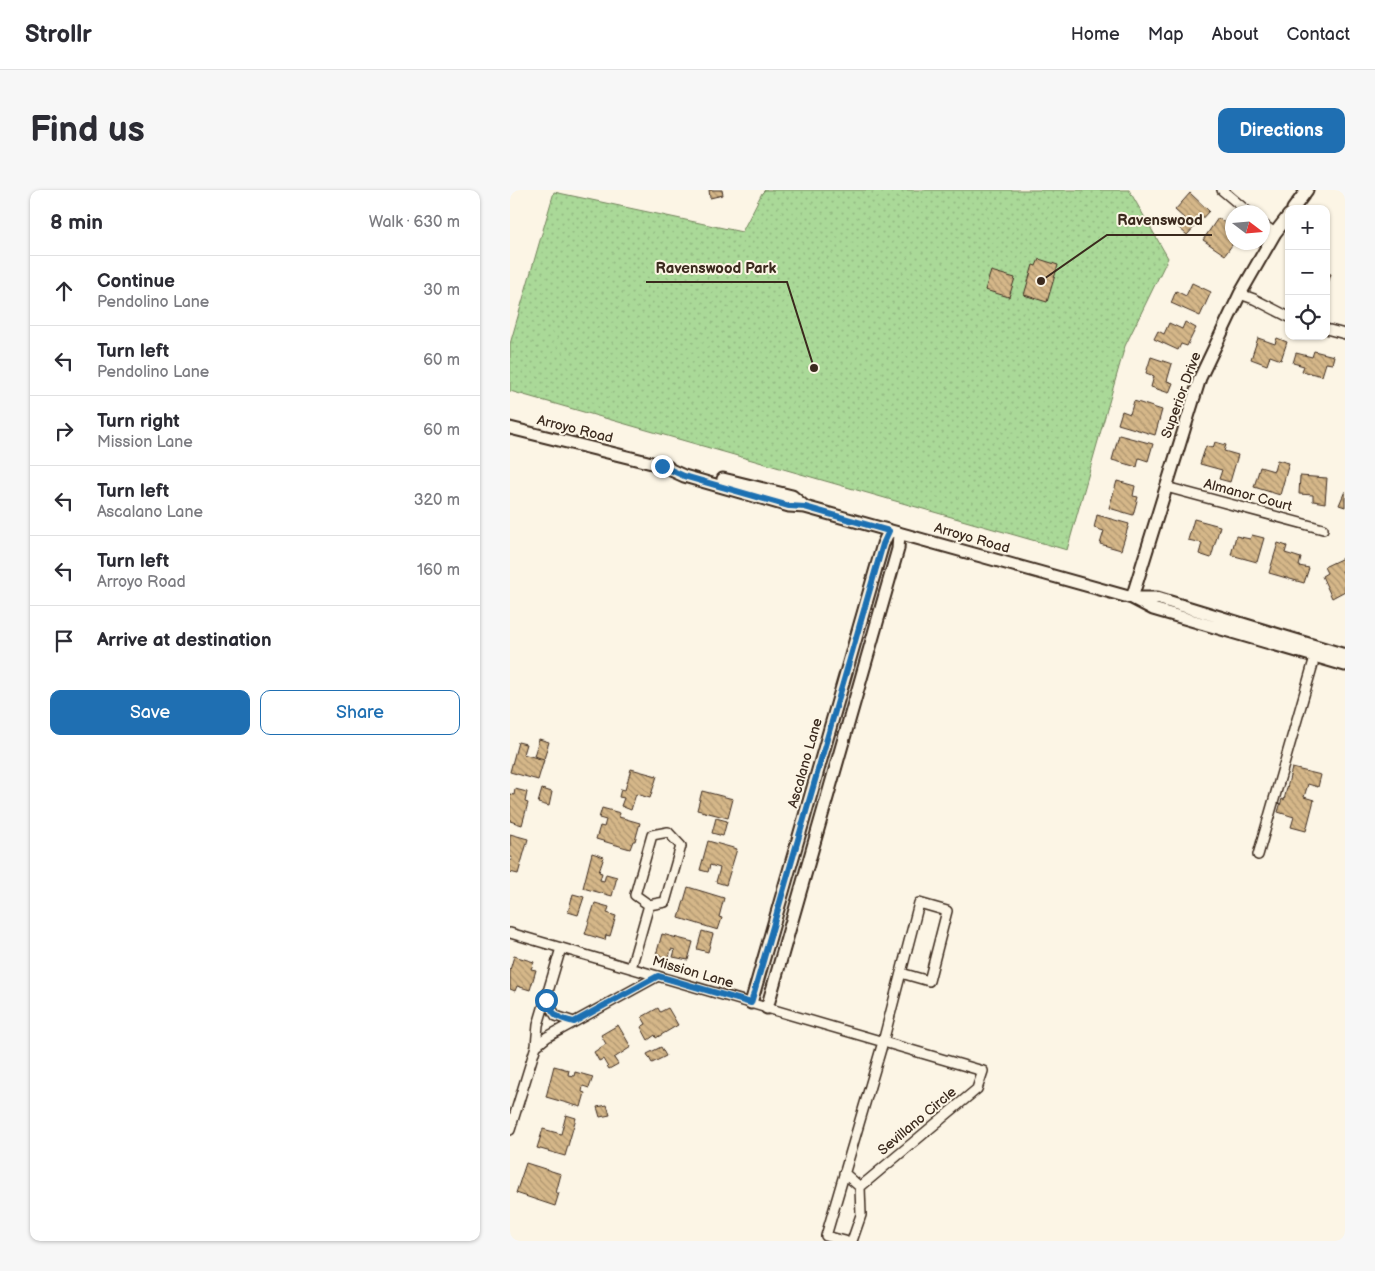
<!DOCTYPE html>
<meta charset="utf-8">
<style>
body{margin:0;font-family:"Balsamiq Sans",sans-serif;background:#f7f7f7;color:#2b2b33}
.controls{position:absolute;right:15px;top:15px;display:grid;overflow:hidden;border-radius:10px;box-shadow:0 1px 4px #0004}
.controls button{width:45px;height:45px;display:grid;place-items:center;padding:0;border:0;border-bottom:1px solid #e1e1e2;background:#fff;color:#2b2b33;font:25px sans-serif}
.compass{position:absolute;left:715px;top:15px;width:45px;height:45px;border-radius:50%;background:#fff;box-shadow:0 1px 4px #0004;rotate:106deg}
.stop{position:absolute;width:15px;height:15px;margin:-11px;border:4px solid #1f6fb2;border-radius:50%;background:#fff}
.stop.end{background:#1f6fb2;border-color:#fff;box-shadow:0 1px 5px #0008}
.list{margin:0;padding:0;list-style:none}
h2{display:flex;justify-content:space-between;align-items:center;height:65px;margin:0;padding:0 20px;font-size:21px}
h2 small{font-size:16px;font-weight:400;color:#7c7c81}
.list li{display:grid;grid-template-columns:32px 1fr auto;gap:15px;align-items:center;box-sizing:border-box;height:70px;padding:0 20px;border-top:1px solid #e1e1e2}
.list b{display:block;font-size:19px;white-space:nowrap}
.list p{margin:0;font-size:16px;white-space:nowrap;color:#7c7c81}
.list em{font-size:16px;font-style:normal;color:#7c7c81}
.actions{display:flex;gap:10px;padding:15px 20px}
.actions a{flex:1;padding:11px 0;border:1px solid #1f6fb2;border-radius:10px;text-align:center;font-size:18px;color:#1f6fb2}
.actions .main{background:#1f6fb2;color:#fff}
.icon{flex:none;width:28px;height:28px;fill:none;stroke:currentColor;stroke-width:2;stroke-linecap:round;stroke-linejoin:round}
.map{position:relative;flex:none;width:835px;height:1051px;overflow:hidden;border-radius:10px}
header{display:flex;align-items:center;gap:30px;box-sizing:border-box;height:70px;padding:0 25px;background:#fff;border-bottom:1px solid #e1e1e2}
header strong{font-size:24px}
nav{display:flex;gap:28px;margin-inline-start:auto;font-size:18px}
.intro{display:flex;align-items:center;justify-content:space-between;box-sizing:border-box;height:120px;padding:0 30px}
h1{margin:0;font-size:35px}
.button{padding:12px 22px;border-radius:10px;background:#1f6fb2;color:#fff;font-size:18px;font-weight:700}
main{display:flex;gap:30px;padding:0 30px}
aside{flex:1;background:#fff;border-radius:10px;box-shadow:0 1px 4px #0004}
.map>svg:first-child{display:block}
.park{fill:url(#park-dots);stroke:#72825b}
.building{fill:url(#building-back-hatch);stroke:#3b2a1e}
.lines{fill:none;stroke-linecap:round;stroke-linejoin:round}
.minor-casing{stroke:#3b2a1e;stroke-width:12}
.tertiary-casing{stroke:#3b2a1e;stroke-width:15}
.minor{stroke:#fcf5e5;stroke-width:9}
.tertiary{stroke:#fcf5e5;stroke-width:11}
.route{stroke:#1f6fb2;stroke-width:6}
.labels{text-anchor:middle;dominant-baseline:central;stroke-width:4;stroke-linejoin:round;paint-order:stroke}
.street-label{font-size:14px;fill:#3b2a1e;stroke:#fcf5e5}
.leader{fill:none;stroke:#3b2a1e;stroke-width:2}
.callout-dot{fill:#3b2a1e;stroke:#fcf5e5;stroke-width:2}
.callout-label{font-size:15px;text-anchor:middle;font-weight:bold;fill:#3b2a1e;stroke:#fcf5e5;stroke-width:4;stroke-linejoin:round;paint-order:stroke}
</style>
<header>
<strong>Strollr</strong>
<nav><a>Home</a><a>Map</a><a>About</a><a>Contact</a></nav>
</header>
<div class="intro"><h1>Find us</h1><a class="button">Directions</a></div>
<main>
<aside>
<h2>8 min<small>Walk · 630 m</small></h2>
<ul class="list">
<li><svg class="icon" aria-label="ahead" viewBox="0 0 24 24"><path d="M12 20V5M6 11l6-6 6 6"/></svg><div><b>Continue</b><p>Pendolino Lane</p></div><em>30 m</em></li>
<li><svg class="icon" aria-label="left" viewBox="0 0 24 24"><path d="M17 20v-9H6M10 6l-5 5 5 5"/></svg><div><b>Turn left</b><p>Pendolino Lane</p></div><em>60 m</em></li>
<li><svg class="icon" aria-label="right" viewBox="0 0 24 24"><path d="M7 20v-9h11M14 6l5 5-5 5"/></svg><div><b>Turn right</b><p>Mission Lane</p></div><em>60 m</em></li>
<li><svg class="icon" aria-label="left" viewBox="0 0 24 24"><path d="M17 20v-9H6M10 6l-5 5 5 5"/></svg><div><b>Turn left</b><p>Ascalano Lane</p></div><em>320 m</em></li>
<li><svg class="icon" aria-label="left" viewBox="0 0 24 24"><path d="M17 20v-9H6M10 6l-5 5 5 5"/></svg><div><b>Turn left</b><p>Arroyo Road</p></div><em>160 m</em></li>
<li><svg class="icon" aria-label="arrive" viewBox="0 0 24 24"><path d="M6 21V4h12l-3 4 3 4H6"/></svg><div><b>Arrive at destination</b></div></li>
</ul>
<div class="actions"><a class="main">Save</a><a>Share</a></div>
</aside>
<div class="map">
<svg width="835" height="1051" viewBox="0 0 835 1051">
<defs>
<pattern id="park-dots" width="8" height="8" patternUnits="userSpaceOnUse" patternTransform="scale(1.25)"><rect width="8" height="8" fill="#aad998"/><path d="M2 2h.1M6 6h.1" fill="none" stroke="#93ba83" stroke-width="1.8" stroke-linecap="round"/></pattern>
<pattern id="building-back-hatch" width="6" height="6" patternUnits="userSpaceOnUse" patternTransform="scale(1.25)"><rect width="6" height="6" fill="#d5b789"/><path d="M-1 5l2 2M0 0l6 6M5-1l2 2" fill="none" stroke="#ae956f"/></pattern>
</defs>
<rect width="100%" height="100%" fill="#fcf5e5"/>
<filter id="ink" filterUnits="userSpaceOnUse"><feTurbulence type="fractalNoise" baseFrequency=".02" numOctaves="2"/><feDisplacementMap in="SourceGraphic" scale="10" xChannelSelector="R" yChannelSelector="G"/><feConvolveMatrix kernelMatrix="1 2 1 2 8 2 1 2 1" color-interpolation-filters="sRGB"/></filter>
<g filter="url(#ink)">
<path class="park" d="M255 0H619L658 68 615 156 557 360 0 201V154L44 2 232 42 252 3Z"/>
<path class="building" d="M199 0H212L213 5 200 8Z
M680 3 699 21 677 45 668 37 675 29 665 20Z
M708 28 719 36 715 42 722 47V52H724L715 65 693 50Z
M529 69 548 75 537 112 514 105 523 75 526 76Z
M481 81 505 88 499 107 475 100Z
M816 83 821 84 816 100Z
M682 93 701 102 690 126 661 113 666 101 676 106Z
M675 132 686 138 677 156 671 154 668 160 644 149 648 141 654 144 659 133 672 139Z
M748 148 765 154 767 148 777 152 771 170 760 166 757 175 741 169Z
M804 161 824 166 822 174 816 173 812 186 792 181 794 176 783 173 786 163 802 167Z
M641 167 662 174 657 191 663 193 659 203 641 197 644 186 636 183Z
M624 211 652 220 645 245 608 234 612 221 620 224Z
M609 245 643 254 638 271 629 268 627 277 602 270Z
M705 252 716 255 714 261 728 265 720 292 709 289 712 280 690 274 696 256 703 258Z
M767 270 779 273 770 305 744 297 750 277 764 281Z
M790 286 817 288 815 313 803 311V305L789 304Z
M607 291 625 296 623 306 628 307 623 325 599 318Z
M835 301V317L829 315Z
M587 325 619 334 611 360 590 354 594 341 584 338Z
M684 329 710 336 701 368 689 364 692 353 678 350Z
M742 345 754 348 747 372 721 365 726 346 740 349Z
M768 353 777 356 775 363 791 368 789 376 799 378 794 393 759 383Z
M833 368 835 372V379L832 381 835 387V401L822 408 812 386 817 383 814 377Z
M29 549 39 552 34 569 24 566Z
M8 552 16 554 13 564 34 570 28 590 0 582Z
M782 578 811 585 808 597 798 594 794 607 804 610 796 641 781 637 784 627 768 622 772 609 774 610Z
M121 579 147 586 140 608 126 604 121 620 111 616 114 608 109 607 111 599 115 600Z
M5 599 17 602 15 612 18 613 12 635 0 631V604L4 605Z
M32 599 42 602 39 616 28 613Z
M192 601 223 609 218 628 187 620Z
M92 618 110 623 109 627 130 633 125 651H123L120 659 86 649 90 636 94 637 96 630 89 628Z
M206 628 217 631 213 646 202 643Z
M0 644 18 649 8 684 0 682V672L2 667H0Z
M198 651 227 659 216 695 206 692 210 678 200 675 198 682 190 680Z
M82 663 94 667 89 682 92 683 90 690 94 691 96 684 107 687 102 706 73 698Z
M178 697 214 708 209 727 212 728 208 740 169 728Z
M63 704 74 707 68 725 58 722Z
M85 713 99 717 97 723 106 726 100 746 96 745 95 750 75 744Z
M192 741 203 744 198 762 187 759Z
M152 744 183 752 178 770 163 767 165 760 161 759 159 768 146 765Z
M4 766 24 772 21 779 26 780 20 800 7 796 5 801 0 799V780Z
M148 818 150 822 158 818 168 835 146 848 145 845 138 850 131 837 136 834 132 827Z
M108 835 121 857 104 868 108 874 99 879 93 869 89 871 84 862 96 854 91 845Z
M151 857 156 866 142 873 137 864Z
M44 876 59 880 58 885 64 886 65 882 83 887 79 898 73 896 72 902 75 903 71 917 36 907Z
M97 915 100 925 90 927 87 917Z
M56 925 66 928 55 966 27 958 33 939 51 944Z
M16 973 51 984 46 1003H49L45 1016 6 1003Z"/>
<g class="lines">
<g class="minor-casing">
<path id="minor" d="M712 0 738 22
M752 34 765 43
M730 104 744 109 779 127
M816 139 835 144
M656 297 813 339
M748 665 807 460
M0 743 473 881 467 899 350 997 351 1025 342 1051
M121 778 139 715 125 705 142 645 158 642 171 656 155 712 139 715
M36 810 46 826 64 832
M26 856 37 847 148 786
M0 940 26 856 28 835 51 758
M334 983 350 997
M335 1051 316 1046 373 852 409 713 437 721 419 791 391 783"/>
</g>
<g class="tertiary-casing">
<path id="tertiary" d="M783 19 797 0
M0 238 158 277
M152 276 174 286 279 316 295 317 622 408 643 419 835 475
M213 289 282 306 295 317
M622 408 690 188 730 104 765 43 779 25
M626 408H647L835 465
M241 813 373 354 379 341
M257 818 388 359 389 343"/>
</g>
<use href="#minor" class="minor"/>
<use href="#tertiary" class="tertiary"/>
</g>
</g>
<g class="lines" filter="url(#ink)">
<path class="route" d="M36 810C44 826 47 828 64 832L148 786 241 813 373 354 379 341 295 317 279 316 174 286 152 276"/>
</g>
<g class="labels">
<g class="street-label">
<text transform="translate(671 205) rotate(-70)">Superior Drive</text>
<text transform="translate(65 239) rotate(14)">Arroyo Road</text>
<text transform="translate(738 305) rotate(15)">Almanor Court</text>
<text transform="translate(462 348) rotate(16)">Arroyo Road</text>
<text transform="translate(295 573) rotate(-74)">Ascalano Lane</text>
<text transform="translate(183 782) rotate(16)">Mission Lane</text>
<text transform="translate(407 931) rotate(-40)">Sevillano Circle</text>
</g>
</g>
<path class="leader" d="M531 91L597 45H702M304 178L277 92H136"/>
<g class="callout-dot">
<circle cx="531" cy="91" r="5"/>
<circle cx="304" cy="178" r="5"/>
</g>
<g class="callout-label">
<text x="650" y="35">Ravenswood</text>
<text x="206" y="83">Ravenswood Park</text>
</g>
</svg>
<div class="controls">
<button>+</button>
<button>−</button>
<button><svg class="icon" aria-label="locate" viewBox="0 0 24 24"><circle cx="12" cy="12" r="6"/><path d="M12 2v4M12 18v4M2 12h4M18 12h4"/></svg></button>
</div>
<svg class="compass" viewBox="-18 -18 36 36"><path d="M0-13l5 13h-10z" fill="#e53935"/><path d="M0 13l5-13h-10z" fill="#7c7c81"/></svg>
<div class="stop" style="left:36px;top:810px"></div>
<div class="stop end" style="left:152px;top:276px"></div>
</div>
</main>
